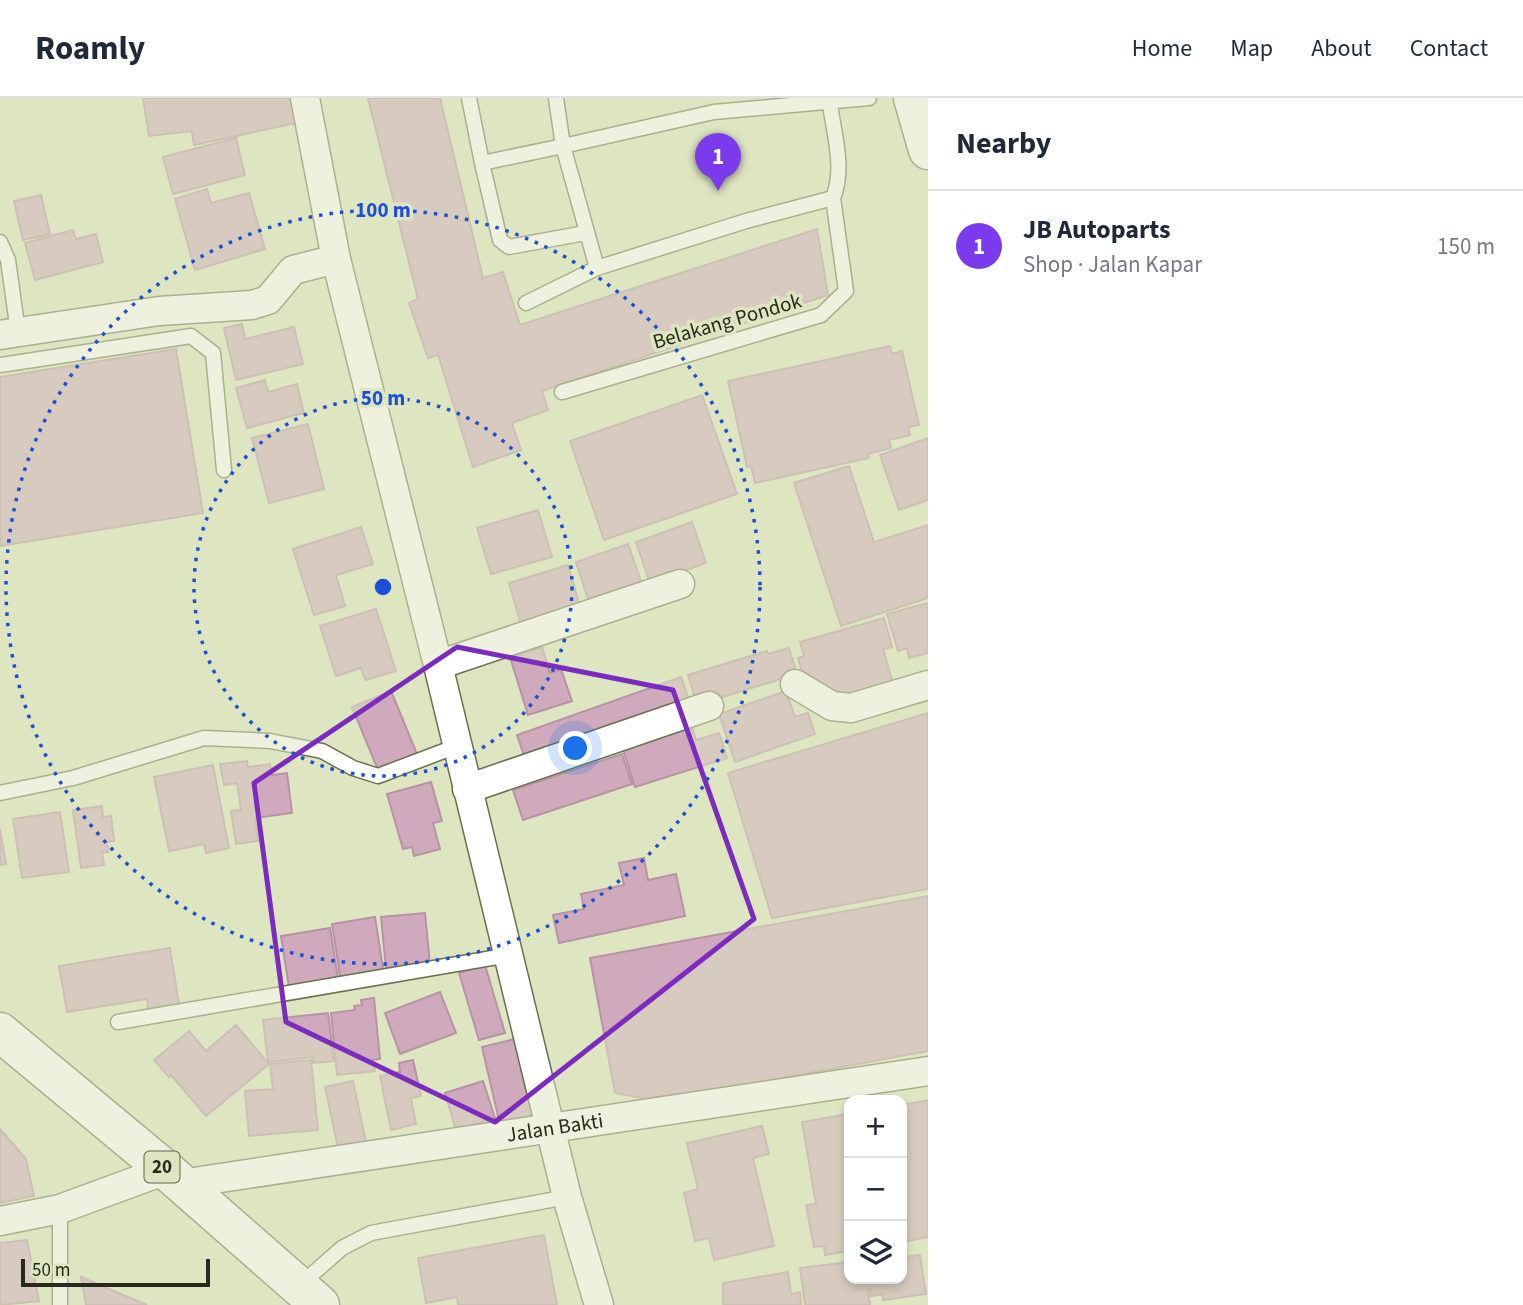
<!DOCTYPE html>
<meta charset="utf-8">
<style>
body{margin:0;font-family:"Source Sans 3",sans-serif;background:#f2f2f3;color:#1f2937}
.controls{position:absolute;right:21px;bottom:21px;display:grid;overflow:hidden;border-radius:14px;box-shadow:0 4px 10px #0003}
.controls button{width:63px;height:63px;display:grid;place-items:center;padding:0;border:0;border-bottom:2px solid #e0e1e3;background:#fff;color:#1f2937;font:35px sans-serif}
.scale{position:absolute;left:21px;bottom:18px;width:189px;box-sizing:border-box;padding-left:7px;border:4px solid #272a1c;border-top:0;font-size:19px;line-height:24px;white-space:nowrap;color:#272a1c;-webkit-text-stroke:5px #dee6c1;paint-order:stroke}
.you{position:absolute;left:576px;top:651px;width:24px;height:24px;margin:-18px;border:5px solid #fff;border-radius:50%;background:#1a73e8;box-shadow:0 0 0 10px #1a73e833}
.badge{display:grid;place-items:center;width:46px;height:46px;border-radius:50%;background:#7c3aed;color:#fff;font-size:23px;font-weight:700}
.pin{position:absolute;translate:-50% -58px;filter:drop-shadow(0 2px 4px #0008)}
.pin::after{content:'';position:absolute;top:37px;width:24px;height:21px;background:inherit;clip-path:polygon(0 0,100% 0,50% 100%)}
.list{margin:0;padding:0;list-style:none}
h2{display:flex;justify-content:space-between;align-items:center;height:91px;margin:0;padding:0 28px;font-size:30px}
h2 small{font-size:23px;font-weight:400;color:#747a83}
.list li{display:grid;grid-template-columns:46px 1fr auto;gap:21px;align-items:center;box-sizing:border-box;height:112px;padding:0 28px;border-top:2px solid #e0e1e3}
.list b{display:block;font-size:26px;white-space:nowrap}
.list p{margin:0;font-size:23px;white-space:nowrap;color:#747a83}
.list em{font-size:23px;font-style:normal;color:#747a83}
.icon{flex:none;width:38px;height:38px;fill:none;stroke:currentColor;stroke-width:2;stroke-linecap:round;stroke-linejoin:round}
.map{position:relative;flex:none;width:928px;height:1207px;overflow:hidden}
header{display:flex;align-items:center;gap:42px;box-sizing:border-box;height:98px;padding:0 35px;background:#fff;border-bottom:2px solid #e0e1e3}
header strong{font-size:33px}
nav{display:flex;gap:38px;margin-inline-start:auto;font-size:24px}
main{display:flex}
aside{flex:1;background:#fff}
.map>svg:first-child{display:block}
.building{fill:#ceaabc;stroke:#b793a5;stroke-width:2}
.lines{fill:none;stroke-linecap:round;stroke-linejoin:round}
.lane-casing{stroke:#697050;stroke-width:17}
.street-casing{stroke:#697050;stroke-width:31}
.highway-casing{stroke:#697050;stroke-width:41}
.lane{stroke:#fff;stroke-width:14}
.street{stroke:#fff;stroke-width:28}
.highway{stroke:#fff;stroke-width:38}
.marked{fill:none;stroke:#7b2cbf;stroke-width:5;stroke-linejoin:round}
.ring{fill:none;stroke:#1d4ed8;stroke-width:3.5;stroke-dasharray:3.5 7}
.labels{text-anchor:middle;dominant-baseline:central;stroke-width:7;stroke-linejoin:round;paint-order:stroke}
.shield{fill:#dee6c1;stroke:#5e624e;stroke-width:2}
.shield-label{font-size:19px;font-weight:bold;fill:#272a1c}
.street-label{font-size:21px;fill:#272a1c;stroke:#dee6c1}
.centre{fill:#1d4ed8;stroke:#dee6c1;stroke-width:3.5}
.ring-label{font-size:21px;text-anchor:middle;font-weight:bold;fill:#1d4ed8;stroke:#dee6c1;stroke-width:7;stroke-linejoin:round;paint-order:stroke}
</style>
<header>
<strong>Roamly</strong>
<nav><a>Home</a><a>Map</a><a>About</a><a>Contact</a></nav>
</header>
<main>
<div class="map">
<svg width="928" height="1207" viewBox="0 0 928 1207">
<rect width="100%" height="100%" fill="#dee6c1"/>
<path class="building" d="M143 0H293L296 25 194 47 192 33 149 38Z
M368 0H440L483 180 503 174 520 227 817 131 828 197 542 293 548 312 512 325 521 352 473 369 438 257 428 260 409 205 418 201Z
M236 40 245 77 173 96 163 59Z
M207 91 211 105 249 95 265 151 195 172 175 101Z
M41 97 50 136 23 142 14 103Z
M73 132 76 141 96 136 103 164 35 182 25 145Z
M242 226 245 241 294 229 303 266 236 282 224 230Z
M890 248 892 256 902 253 919 327 908 329 910 337 889 342 891 350 868 356 869 360 755 385 751 368 747 369 728 283Z
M176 251 203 415 0 448V279Z
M265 282 268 294 297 286 304 315 247 330 236 290Z
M702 297 737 396 604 442 570 343Z
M308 326 324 391 269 405 252 340Z
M928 340V402L899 412 880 357Z
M849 368 874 444 928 427V500L841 528 794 385Z
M538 412 552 459 491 476 477 430Z
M692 424 706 465 650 485 636 444Z
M361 429 373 466 336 477 345 508 314 517 293 451Z
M628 446 643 489 590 507 576 464Z
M568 467 580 509 521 526 509 485Z
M928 505V555L909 560 907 550 898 553 887 516Z
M376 511 396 573 365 582 361 570 336 578 320 528Z
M884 520 892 549 883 551 895 592 831 611 809 599 798 560 804 558 800 544Z
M542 549 550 575 561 571 572 603 528 617 510 559Z
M789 550 797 576 697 607 688 577 767 553 768 556Z
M681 579 693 613 529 672 517 637Z
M391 593 417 656 378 672 352 609Z
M786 593 795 619 808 615 815 636 735 664 719 616Z
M928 615V791L772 820 728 675Z
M692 629 696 642 719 635 727 660 635 689 623 651Z
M622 656 632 686 523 722 513 692Z
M247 663 248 669 270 666 272 677 287 675 292 715 255 720 258 743 236 746 231 713 241 712 237 685 224 687 220 666Z
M213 667 229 750 206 755 204 746 169 753 154 679Z
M431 684 442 723 433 725 440 751 414 758 412 749 403 751 387 696Z
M102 708 103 719 111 718 114 743 107 744 108 754H102L104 767 81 770 73 712Z
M60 714 69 774 22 780 13 721Z
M0 731 6 766 0 767Z
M644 760 648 782 676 776 685 818 559 845 553 817 584 811 581 796 624 787 619 765Z
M928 798V953L658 1003 615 995 590 860Z
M425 815 430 866 386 870 381 819Z
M375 819 384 877 341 884 332 826Z
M330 830 338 881 289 889 281 838Z
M170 850 180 913 149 917 147 901 67 914 59 868Z
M485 867 505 935 479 942 459 875Z
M440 894 456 935 400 956 385 915Z
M374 900 380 961 373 962 375 973 337 977 331 915 355 912 354 908 362 907 361 902Z
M328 915 334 963 313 965V959L268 964 263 922Z
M236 927 269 966 206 1018 171 977 169 979 154 962 189 933 206 953Z
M515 941 536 1027 502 1035 482 949Z
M311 962 318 1032 249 1038 245 993 273 991 270 966Z
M413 962 421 998 411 1000 416 1026 391 1032 380 978 400 974 399 965Z
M353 983 366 1044 338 1050 325 989Z
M483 983 495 1020 456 1032 445 995Z
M928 1002V1139L902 1144V1007Z
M849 1016V1153L825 1157 824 1148 814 1149 806 1107 816 1106 802 1024Z
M762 1028 769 1056 753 1060 774 1148 714 1162 709 1140 695 1143 684 1095 698 1091 687 1045Z
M0 1031 26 1061 34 1098 0 1105Z
M544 1137 557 1207H458L457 1199 426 1205 418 1160Z
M27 1142 39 1203 0 1207V1145Z
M920 1157 926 1196 883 1202V1196L871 1198 869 1181H902V1159Z
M849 1164V1181H866L870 1207H805L800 1170Z
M788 1174 791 1196 800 1194 801 1207H723V1185Z
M81 1179 147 1207H86Z"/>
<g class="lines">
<g class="lane-casing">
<path id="lane" d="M469 0 482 65 563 48 597 170 746 123 833 100C845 70 834 37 830 6
M556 0 563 48 714 14 869 0
M482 65 500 142 509 149 585 135
M0 144 8 162 18 234
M526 205 597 170
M0 267 191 238 213 255 224 372
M562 294 821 217 846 193 833 100
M0 695 73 680 204 640 270 643 322 653 353 670 378 678 457 648
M118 924 510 857
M60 1111V1207
M300 1187 342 1150 371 1135 567 1099"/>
</g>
<g class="street-casing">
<g id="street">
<path d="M305 0 336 161 438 567 567 1099 599 1207"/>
<path d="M0 237 159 213 252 207 268 202 293 172 336 161"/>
<path d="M438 567 680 486"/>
<path d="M795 586 832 608 851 610 928 587"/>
<path d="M467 691 709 608"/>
<path id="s1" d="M181 1086 928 973"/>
<path d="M0 1123 60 1111 166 1072"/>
</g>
</g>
<g class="highway-casing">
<path id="highway" d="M913 0 928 52
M0 934 166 1072 320 1207"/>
</g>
<use href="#lane" class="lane"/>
<use href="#street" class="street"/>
<use href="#highway" class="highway"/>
</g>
<path d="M0 0H928V1207H0ZM457 549 673 592 754 821 495 1024 286 924 254 685Z" fill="#dee6c1" fill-opacity=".55" fill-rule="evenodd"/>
<path class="marked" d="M457 549 673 592 754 821 495 1024 286 924 254 685Z"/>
<g class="ring">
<circle cx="383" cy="489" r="189"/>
<circle cx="383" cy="489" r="377"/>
</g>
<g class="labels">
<rect class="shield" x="144.5" y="1053.5" width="35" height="31" rx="5"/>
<g class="shield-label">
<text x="162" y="1069">20</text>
</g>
<g class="street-label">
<text transform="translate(727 223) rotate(-16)">Belakang Pondok</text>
<text stroke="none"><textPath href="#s1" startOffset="378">Jalan Bakti</textPath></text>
</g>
</g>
<circle cx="383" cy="489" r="10" class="centre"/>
<g class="ring-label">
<text x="383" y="119">100 m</text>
<text x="383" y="307">50 m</text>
</g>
</svg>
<div class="controls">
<button>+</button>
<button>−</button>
<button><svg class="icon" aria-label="layers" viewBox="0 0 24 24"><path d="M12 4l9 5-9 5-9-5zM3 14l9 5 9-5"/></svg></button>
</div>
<div class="scale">50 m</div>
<div class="you"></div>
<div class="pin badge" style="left:718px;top:93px">1</div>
</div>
<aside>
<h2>Nearby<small></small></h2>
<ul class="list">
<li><span class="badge">1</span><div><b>JB Autoparts</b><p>Shop · Jalan Kapar</p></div><em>150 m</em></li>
</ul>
</aside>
</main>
